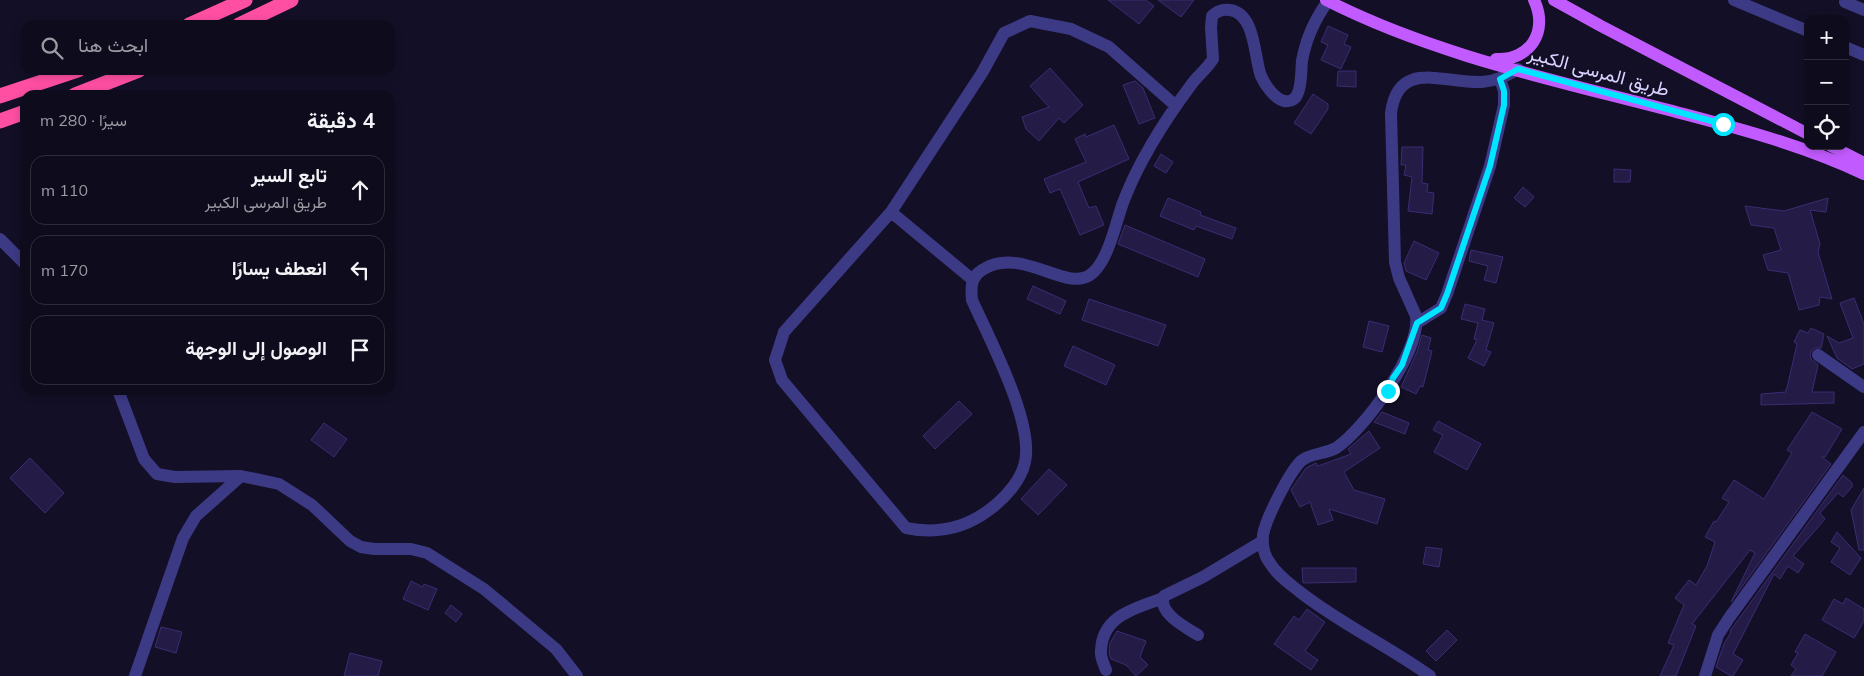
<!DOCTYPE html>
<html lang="ar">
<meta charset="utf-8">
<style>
body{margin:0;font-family:Mulish,Vazirmatn,sans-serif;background:#1c1929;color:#f1f3f6;direction:rtl}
.controls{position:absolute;right:15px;top:15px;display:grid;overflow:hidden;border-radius:10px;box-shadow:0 2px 8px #0003}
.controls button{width:45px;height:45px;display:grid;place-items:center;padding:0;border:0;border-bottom:1px solid #2e2b3b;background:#0e0b1c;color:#f1f3f6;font:25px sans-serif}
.stop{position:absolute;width:15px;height:15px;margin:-11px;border:4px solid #00e5ff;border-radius:50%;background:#fff}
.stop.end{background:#00e5ff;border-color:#fff;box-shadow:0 1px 5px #0008}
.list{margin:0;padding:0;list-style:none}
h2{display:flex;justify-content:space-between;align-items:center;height:65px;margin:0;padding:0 20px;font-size:21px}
h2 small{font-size:16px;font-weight:400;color:#9b9ba3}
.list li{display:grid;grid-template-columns:32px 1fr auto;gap:15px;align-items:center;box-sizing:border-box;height:70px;margin:0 10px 10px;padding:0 10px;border:1px solid #2e2b3b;border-radius:15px}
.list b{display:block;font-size:19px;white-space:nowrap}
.list p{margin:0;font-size:16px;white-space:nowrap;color:#9b9ba3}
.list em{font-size:16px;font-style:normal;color:#9b9ba3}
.icon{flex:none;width:28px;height:28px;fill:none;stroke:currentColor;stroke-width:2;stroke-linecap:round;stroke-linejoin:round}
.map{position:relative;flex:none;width:1864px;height:676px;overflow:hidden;direction:ltr}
.search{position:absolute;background:#0e0b1c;box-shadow:0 2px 8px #0003;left:20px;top:20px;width:375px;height:55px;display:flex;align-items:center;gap:12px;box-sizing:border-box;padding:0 18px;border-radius:15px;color:#9b9ba3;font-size:19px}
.panel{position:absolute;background:#0e0b1c;box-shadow:0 2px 8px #0003;left:20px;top:90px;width:375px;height:305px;border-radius:15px;direction:rtl}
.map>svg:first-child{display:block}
.building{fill:#241b47;stroke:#3b2d73}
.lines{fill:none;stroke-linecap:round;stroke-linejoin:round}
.minor{stroke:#3d3a85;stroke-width:12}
.major{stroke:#c25bff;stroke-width:12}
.highway{stroke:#ff4fa3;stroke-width:15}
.route{stroke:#00e5ff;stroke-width:6}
.labels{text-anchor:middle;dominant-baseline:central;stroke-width:4;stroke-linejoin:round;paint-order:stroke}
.street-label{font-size:19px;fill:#d9d4ff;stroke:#130f26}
</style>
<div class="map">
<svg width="1864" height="676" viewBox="0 0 1864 676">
<rect width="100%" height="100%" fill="#130f26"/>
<path class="building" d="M1108 0H1146L1154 6 1139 24Z
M1158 0H1194L1181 17Z
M1328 26 1348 35 1344 44 1351 47 1341 69 1321 60 1328 45 1321 42Z
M1050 68 1083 105 1064 123 1059 118 1039 141 1026 129 1022 117 1049 107 1030 86Z
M1338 71H1356V87L1337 86Z
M1135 81 1143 88 1155 118 1139 124 1123 85Z
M1313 94 1328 104V109L1311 134 1294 123Z
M1114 125 1129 159 1078 182 1089 208 1096 206 1104 225 1080 235 1060 189 1050 193 1044 179 1086 162 1075 139 1085 134 1086 137Z
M1402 147H1423L1422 183 1428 184 1427 192 1434 193 1432 214 1408 211 1412 177 1404 175 1406 165H1401Z
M1161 154 1173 162 1166 173 1154 166Z
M1614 169 1631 170 1630 182H1614Z
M1523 187 1534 197 1525 207 1514 198Z
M1168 198 1201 212 1200 215 1236 228 1232 239 1196 226 1194 230 1160 216Z
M1828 198 1826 212 1810 210 1820 244 1818 252 1832 299 1820 297 1819 305 1799 310 1788 273 1768 270 1763 255 1781 250 1774 228 1751 225 1745 206 1784 211Z
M1125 225 1205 259 1198 277 1118 244Z
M1414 241 1439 253 1426 280 1406 271 1404 263Z
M1471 250 1503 257 1496 283 1484 280 1488 266 1469 261Z
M1033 286 1066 301 1060 314 1027 299Z
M1854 298 1864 324V364L1852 369 1837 358 1827 336 1839 343 1853 338 1840 303Z
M1089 299 1166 325 1158 346 1082 320Z
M1465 304 1485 309 1482 320 1494 323 1486 350 1491 352 1484 366 1468 358 1477 340 1474 339 1478 323 1461 319Z
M1369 321 1389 326 1382 352 1363 347Z
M1811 328 1824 334 1821 348H1814L1810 354 1811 359 1818 365 1812 392H1834V403L1761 405V394L1786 392V389L1787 388 1797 344 1794 342 1800 330 1808 333Z
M1422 335 1431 338 1428 350 1432 351 1423 387 1420 386 1416 394 1401 387 1417 352Z
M1073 346 1115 365 1106 385 1064 366Z
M959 401 972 414 935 449 923 436Z
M1382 412 1409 423 1405 434 1374 422Z
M1812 412 1842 429 1825 457H1822L1831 464 1731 602 1755 553 1750 550 1692 624 1696 626 1676 676H1660L1674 645 1668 643 1684 605 1675 598 1689 580 1696 585 1707 566 1715 542 1705 537 1714 521 1716 522 1729 502 1722 498 1734 480 1764 499 1792 453 1787 450Z
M1438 421 1481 444 1467 470 1434 452 1443 435 1433 430Z
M324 423 347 439 334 457 311 440Z
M1369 431 1380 448 1344 472 1354 490 1385 499 1377 524 1329 509 1333 520 1318 525 1310 502 1300 507 1291 490 1306 468 1316 463 1318 466 1351 454 1348 449Z
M30 458 64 493 45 513 10 478Z
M1049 469 1067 485 1038 515 1021 499Z
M1843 475 1852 483V487L1843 497 1838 493 1820 513 1825 519 1793 556 1804 564 1798 573 1788 566 1780 579 1774 574 1733 654 1743 660 1733 676H1731L1716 667 1724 644 1731 632 1730 631Z
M1864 488V550H1859L1851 510Z
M1837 532 1861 558 1850 575 1831 562 1840 548 1831 542Z
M1426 547 1442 549 1439 567 1423 564Z
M1302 568H1356V582L1303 583Z
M411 581 423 587 424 584 437 589 428 610 403 599Z
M1846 598 1864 609V621L1854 638 1822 620 1834 599 1843 604Z
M451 605 462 614 456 622 445 613Z
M1307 609 1325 622 1305 651 1318 660 1311 670 1274 644 1294 616 1299 620Z
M161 627 182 632 176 653 155 647Z
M1447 630 1457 640 1436 661 1426 651Z
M1117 631 1146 641 1140 657 1148 665 1136 676 1126 665 1111 659 1109 653 1110 643Z
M1805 634 1836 652 1822 676H1791L1796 669 1791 665 1798 653 1795 652Z
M350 653 382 661 378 676H344Z"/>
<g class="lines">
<path class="minor" d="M1734 0 1808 31
M1845 2 1864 10
M1845 47 1864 55
M1176 106 1109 47 1071 29 1030 21 1004 33 982 73 891 212 784 332 775 360 782 380 906 528C936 534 964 529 989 510 1004 499 1021 481 1025 462 1034 422 989 338 972 300 971 288 970 278 982 270 1021 245 1065 292 1090 275 1109 262 1116 220 1124 200 1140 159 1165 120 1191 85 1197 76 1207 69 1213 59L1211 27 1212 16C1217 11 1222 9 1230 10 1256 14 1254 58 1261 76 1265 85 1274 98 1284 101 1289 102 1295 100 1297 95 1302 86 1301 71 1302 61 1306 38 1315 19 1328 1
M891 212 973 280
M0 239 25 264
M1417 323 1441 308 1447 294 1490 166 1504 105V91L1500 79
M1818 355 1864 387
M118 390 144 459 157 474 175 477 241 476 279 484 312 505 350 541 361 547 374 549H411L427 553 484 589 556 649 577 676
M1198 635C1187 628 1157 613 1164 596L1203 577 1263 541
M1106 670C1104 664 1100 657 1101 651 1102 615 1135 609 1163 598
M135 676 183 538 196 516 241 476
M1430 676C1388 646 1341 624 1300 592 1289 583 1277 575 1270 563 1264 556 1262 544 1263 535 1266 518 1289 473 1301 461 1310 453 1326 454 1336 448 1365 429 1421 351 1416 316L1399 278 1395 262 1391 113C1398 58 1445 84 1482 82 1496 81 1506 76 1518 69
M1705 676 1718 635 1729 618 1864 432"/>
<path class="major" d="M1326 0C1438 57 1564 82 1684 114 1745 130 1807 147 1864 174
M1554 0 1601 26 1808 134
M1496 59C1530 61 1549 31 1534 0
M1831 146 1864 163"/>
<path class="highway" d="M189 25 245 0
M239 25 291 0
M75 95 139 70
M0 96 78 70
M0 121 25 112"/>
</g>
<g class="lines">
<path class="route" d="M1388 391 1393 378 1402 365 1417 323 1441 308 1447 294 1490 166 1504 105V91L1500 79 1518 69 1723 124"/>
</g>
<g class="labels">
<g class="street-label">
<text transform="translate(1599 71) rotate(15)">طريق المرسى الكبير</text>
</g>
</g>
</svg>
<div class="controls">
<button>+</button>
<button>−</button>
<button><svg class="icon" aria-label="locate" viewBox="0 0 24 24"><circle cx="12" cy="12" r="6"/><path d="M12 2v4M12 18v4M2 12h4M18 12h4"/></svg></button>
</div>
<div class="stop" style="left:1723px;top:124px"></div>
<div class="stop end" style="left:1388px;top:391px"></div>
<div class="search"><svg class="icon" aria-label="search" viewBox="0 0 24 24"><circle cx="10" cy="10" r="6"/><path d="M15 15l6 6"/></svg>ابحث هنا</div>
<section class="panel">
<h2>4 دقيقة<small>سيرًا · 280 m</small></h2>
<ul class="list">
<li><svg class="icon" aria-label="ahead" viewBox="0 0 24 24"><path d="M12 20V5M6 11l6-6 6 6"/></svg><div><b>تابع السير</b><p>طريق المرسى الكبير</p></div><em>110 m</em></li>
<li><svg class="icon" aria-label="left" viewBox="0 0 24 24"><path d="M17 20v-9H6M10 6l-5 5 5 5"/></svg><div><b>انعطف يسارًا</b></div><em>170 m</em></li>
<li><svg class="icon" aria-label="arrive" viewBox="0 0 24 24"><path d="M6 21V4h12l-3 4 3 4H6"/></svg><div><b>الوصول إلى الوجهة</b></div></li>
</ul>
</section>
</div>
